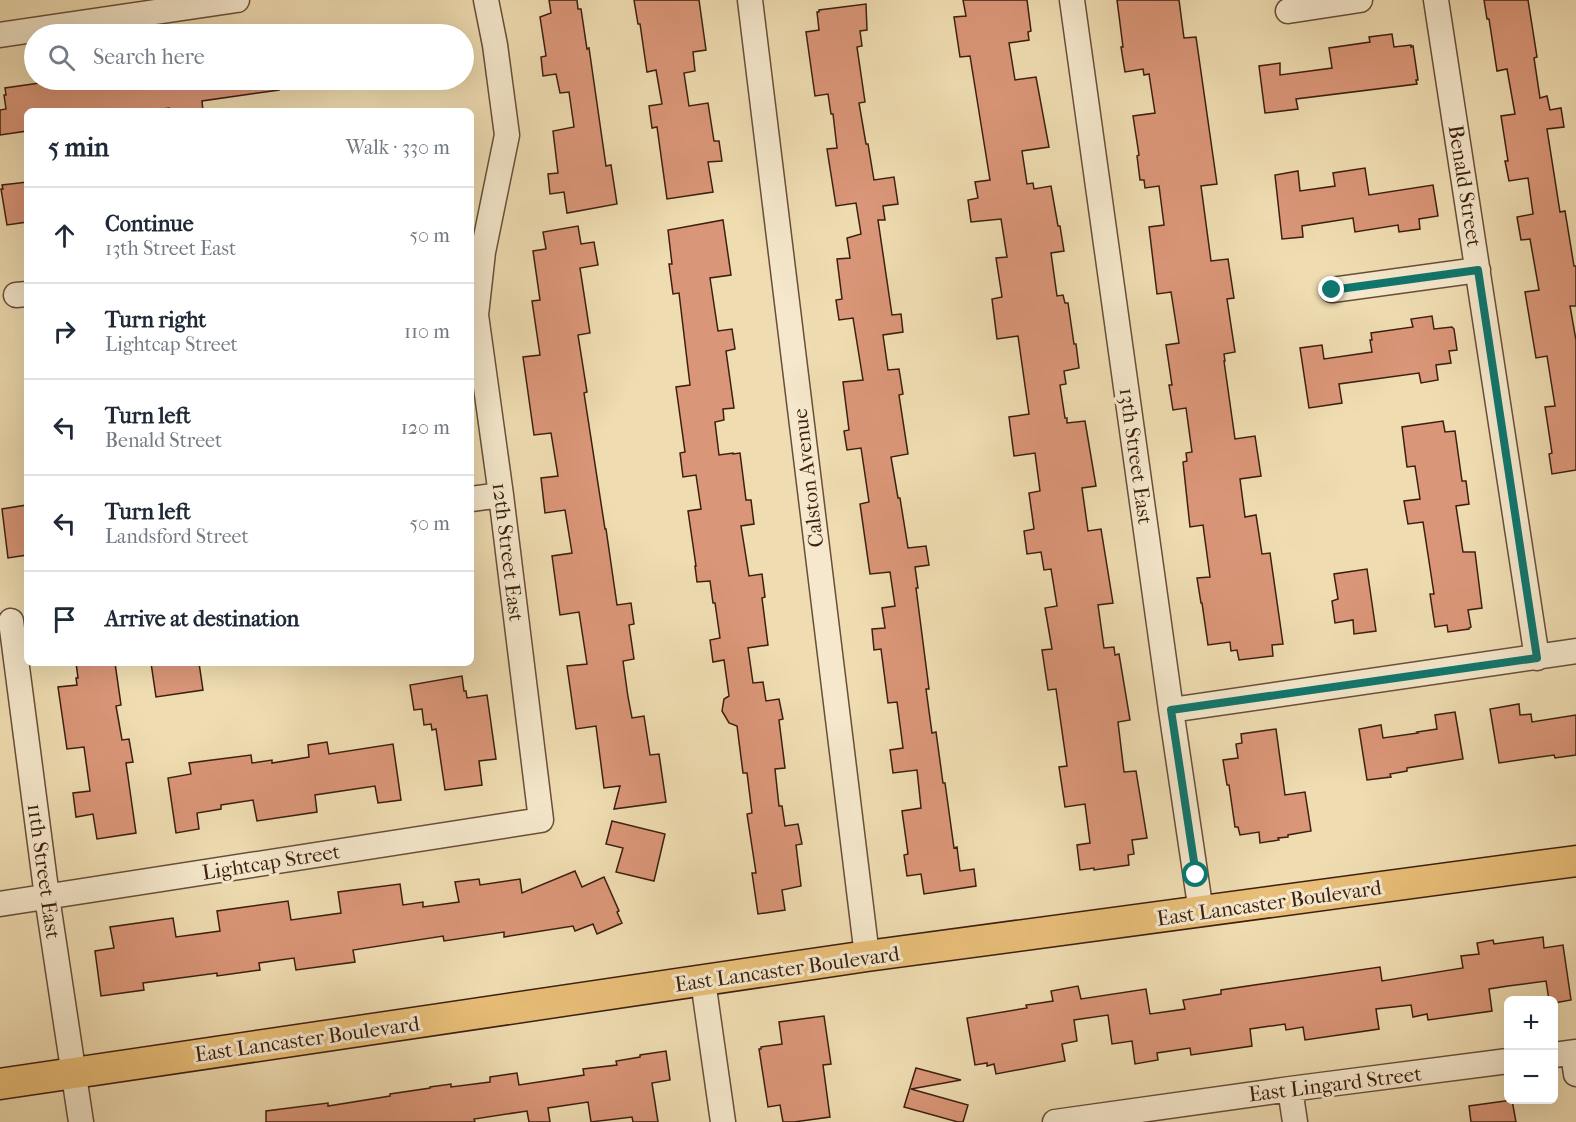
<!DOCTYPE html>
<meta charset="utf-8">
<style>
body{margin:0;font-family:"IM FELL French Canon",serif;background:#f6f6f7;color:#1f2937}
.controls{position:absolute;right:18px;bottom:18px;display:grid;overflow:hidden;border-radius:9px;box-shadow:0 6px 24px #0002}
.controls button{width:54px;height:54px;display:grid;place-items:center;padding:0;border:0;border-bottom:2px solid #e0e1e3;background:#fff;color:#1f2937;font:30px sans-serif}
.stop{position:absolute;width:18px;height:18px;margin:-14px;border:4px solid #0f766e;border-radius:50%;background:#fff}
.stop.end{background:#0f766e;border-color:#fff;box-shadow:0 2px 6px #0008}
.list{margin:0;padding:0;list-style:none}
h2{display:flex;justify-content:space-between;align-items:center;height:78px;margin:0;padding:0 24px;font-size:26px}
h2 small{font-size:20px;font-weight:400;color:#747a83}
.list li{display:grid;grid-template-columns:39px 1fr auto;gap:18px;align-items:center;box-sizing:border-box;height:96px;padding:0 24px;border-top:2px solid #e0e1e3}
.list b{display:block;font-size:22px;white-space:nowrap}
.list p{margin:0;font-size:20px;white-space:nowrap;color:#747a83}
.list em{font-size:20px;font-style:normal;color:#747a83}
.icon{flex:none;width:33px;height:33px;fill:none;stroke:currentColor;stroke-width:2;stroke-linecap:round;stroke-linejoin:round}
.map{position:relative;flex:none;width:1576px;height:1122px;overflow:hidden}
.search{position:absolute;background:#fff;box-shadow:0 6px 24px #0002;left:24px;top:24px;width:450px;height:66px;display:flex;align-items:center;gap:15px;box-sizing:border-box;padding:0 21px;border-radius:33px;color:#747a83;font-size:22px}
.panel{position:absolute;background:#fff;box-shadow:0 6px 24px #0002;left:24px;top:108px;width:450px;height:558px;border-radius:9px}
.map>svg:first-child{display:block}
.building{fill:#da9678;stroke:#3c1f11;stroke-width:1.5}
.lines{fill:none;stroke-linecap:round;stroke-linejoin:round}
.minor-casing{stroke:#694e39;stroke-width:27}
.major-casing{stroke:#3c1f11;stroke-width:33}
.minor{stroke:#f5e8cc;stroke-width:24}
.major{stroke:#e8be78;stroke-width:30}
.route{stroke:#0f766e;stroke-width:8}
.labels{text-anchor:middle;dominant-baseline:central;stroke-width:6;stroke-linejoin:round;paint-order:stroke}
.street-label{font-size:21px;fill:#3c1f11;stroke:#f5e8cc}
</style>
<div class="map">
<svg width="1576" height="1122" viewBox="0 0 1576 1122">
<rect width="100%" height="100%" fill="#efdcb1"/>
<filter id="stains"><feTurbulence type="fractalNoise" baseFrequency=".00333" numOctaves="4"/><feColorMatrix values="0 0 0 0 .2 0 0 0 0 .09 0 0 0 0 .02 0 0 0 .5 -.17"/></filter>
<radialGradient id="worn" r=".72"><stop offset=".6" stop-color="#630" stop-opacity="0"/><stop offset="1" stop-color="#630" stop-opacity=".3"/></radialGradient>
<path class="building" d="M549 0H577L578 9H581L587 49 589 48 606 166 611 165 617 204 567 213 564 192 550 194 548 174 558 173 553 131 574 127 569 92 560 93 556 74 543 76 541 57 546 56 540 17 551 13Z
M634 0H699L706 50 693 52 695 71 684 73 689 106 708 103 714 141H719L722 161 708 162 713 192 667 199 657 127 652 128 649 106 662 104 656 70 647 72 640 24H638Z
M963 0H1027L1031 31 1028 32 1029 40 1009 43 1015 80 1036 77 1049 147 1022 151 1027 184 1033 183 1034 189 1051 186 1058 226H1060L1064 251 1051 253 1057 296 1063 295 1065 303H1068L1074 344H1076L1079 368 1064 371 1066 384 1060 385 1065 418H1067V423L1085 421 1096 486 1082 488 1088 531 1101 529 1113 603 1098 605 1104 648 1114 647 1115 655 1119 654 1130 720 1118 722 1124 772 1136 771 1147 838 1132 840 1134 854 1128 855 1129 865 1094 870V868L1080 870 1077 845 1090 843 1085 804 1065 807 1059 767 1067 766 1056 689 1048 690 1042 650 1052 649 1045 608 1057 606 1051 569 1044 570 1041 552 1027 554 1024 531 1034 529 1029 493 1040 491 1035 453 1014 456 1009 417 1029 414 1018 336 997 339 992 299 1002 297 996 258 1007 257 1001 219 971 222 968 200 978 198 975 182 990 180 970 56 960 57 954 17 966 16Z
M1117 0H1179L1184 38 1196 37 1217 184 1201 186 1211 261 1228 259 1234 298 1227 299 1235 352 1224 354 1225 361H1224L1235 439 1255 436 1261 476 1240 479 1245 517 1256 515 1262 554 1270 553 1283 644 1272 645 1273 656 1239 660 1237 650 1231 651 1230 642 1208 645 1202 603H1201L1197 578 1210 577 1203 525 1190 527 1183 462 1187 461 1186 453 1192 452 1186 408 1173 410 1169 385H1172L1166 345 1179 343 1171 292 1157 294 1149 227 1164 225 1159 186 1145 188 1144 180H1140L1137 156 1139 155 1133 116 1155 113 1149 74 1144 75 1143 69 1125 72 1121 47H1123Z
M1484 0H1528L1537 57 1534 58 1540 98 1547 96 1550 110 1561 108 1564 127 1547 129 1560 212 1565 211 1574 266H1576V306H1570L1576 340V470L1552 474 1549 454 1552 453 1545 407 1555 406 1547 356 1536 358 1525 292 1539 290 1530 239 1521 240 1517 217 1533 214 1528 178 1509 181 1505 161H1508L1501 116 1515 114 1507 69 1497 71 1489 19H1487Z
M866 4 867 30 860 31 862 46 857 47 865 102 859 103 866 144H868L874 180 894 177 898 204 883 206 885 220H878L892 315 901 314 903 332 883 335 888 370 899 369 903 394 899 395 908 454 891 457 898 498H900L908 548 926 546 929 565 915 567 918 588H916L929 689H926L932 733 936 732 943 783H945L954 848 957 847 960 871 974 869 976 886 924 894 921 874 907 876 904 855 908 854 902 811 921 808 917 770 893 773 890 750 903 748 897 702 888 703 881 649 874 650 872 629 885 628 882 608 895 606 890 572 870 574 860 504 869 502 864 468 861 448 847 450 844 431 849 430 843 382 863 380 853 318 839 320 836 300 842 299 837 259 850 258 847 238 861 234 856 203 836 206 827 149 837 148 833 114H831L828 94 815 96 806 32 819 30 817 12H819V10Z
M1392 34 1394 47 1411 45V47L1413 46 1418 80H1416L1417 84 1296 99 1298 109 1265 113 1259 66 1280 63V75L1332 68 1329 48 1370 42 1369 37Z
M46 80H67L68 83 94 80H279V90L202 101 203 111H170L169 108 149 111H27V131L0 135V110L6 109 4 95H6L5 88 47 82Z
M1365 168 1369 195 1433 185 1438 216 1419 219 1420 229 1399 232 1398 225 1355 232 1353 218 1302 226 1303 237 1282 239 1275 175 1298 171 1300 191 1335 186 1333 173Z
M27 182V222L7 225 1 189H3L2 185Z
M723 220 731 275 710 278 718 331 732 329 735 349 726 351 734 408 723 409 724 420 715 422 719 455 733 453V454L740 453 746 500H751L754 524 741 526 749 576 762 574 765 597 762 598 768 645 748 648 753 683 763 682 766 701 779 699 783 719 779 720 785 768 775 769 779 806H782L785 826 798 824 802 844 796 845 801 886 782 890 785 910 758 914 752 873H756L747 814 752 813 747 773H743L737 726 729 723 722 711 724 699 729 696 724 660 713 662 710 640 720 638 715 603H713L710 581 697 582 695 566H696L688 511 701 509 696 475 683 477 680 453 685 452 676 387 690 385 679 293 673 294 669 264H672L668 230Z
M578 226 581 244 594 242 598 265 580 268 590 333 578 335 587 392 584 393 605 529H606L617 605 631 603 634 624 629 625 634 659 623 661 628 697 632 718 644 716 650 755 659 754 666 802 614 809 620 786 604 788 596 726 576 729 567 666 587 664 579 612 560 615 552 556 572 553 565 510 545 513 541 478 558 476 551 433 534 435 523 357 540 355 532 301 540 300 533 251 546 249 543 232Z
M1432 316 1434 329 1452 327 1454 329 1457 350 1449 351 1451 363 1436 365 1438 380 1421 383 1419 373 1339 384 1342 403 1309 408 1300 348 1322 345 1324 359 1372 352 1370 340H1372L1371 333 1413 327 1411 319Z
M1443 421 1445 432 1455 431 1462 481H1466L1469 504 1456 506 1463 552H1475L1482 608 1468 610 1471 627 1469 628V629L1448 632 1447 625 1435 627 1430 594H1434L1423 522 1408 524 1404 501 1420 499 1415 466 1407 467 1402 427Z
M27 505V555L8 558 2 509Z
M1367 569 1376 631 1354 634 1353 620 1335 623 1332 601 1338 599 1334 574Z
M76 663H115L121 705 116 706 122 740 129 739 133 762 126 763 136 833 97 839 93 814 76 817 73 793 90 791 84 747 67 749 58 687 77 685 76 678H78Z
M151 663H199L203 690 156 697Z
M462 676 464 691H466L467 698 487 695 496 759 479 761 482 785 445 790 436 729 432 730 431 724 424 725 422 709 414 710 410 685Z
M1519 704 1520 715 1531 714 1532 722 1576 715V755L1555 758 1554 755 1499 763 1490 709Z
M1455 712 1463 759 1407 768V771L1390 774 1391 777 1367 780 1359 729 1381 725 1383 738 1418 733 1417 732 1437 729 1435 715Z
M1276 729 1285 795 1305 792 1311 831 1288 835V837L1278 838 1279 840 1260 843 1259 832 1240 835 1238 827H1235L1229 785H1227L1223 760 1238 758 1236 744 1242 743 1241 734Z
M327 742 329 754 393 744 401 800 378 803 375 786 315 795 317 812 257 821 253 800 221 805V809L197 813 199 829 176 833 168 778 191 774 189 763 251 755 252 763 272 760V763L309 757 308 745Z
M612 821 665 834 654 881 616 872 623 848 606 844Z
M575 871 582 887 604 877 619 911 617 912 622 923 597 934 593 924 575 931 573 926 504 937V932L444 941 443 936 353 950 355 962 296 970 294 958 259 963 260 970 217 976V973L143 983 144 990 101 996 95 951 114 948 110 927 173 918 176 937 220 931 217 911 288 901 291 920 341 913 338 892 400 884 403 905 423 902V907L459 902 455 882 479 879 480 885 520 879 522 893Z
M1543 937 1544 948 1563 945 1571 1000 1554 1003V1000H1549L1546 981 1508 986 1489 989 1492 1011 1428 1020 1427 1014 1413 1017 1411 1005 1376 1009 1379 1029 1305 1040 1303 1027 1286 1030 1285 1024 1250 1029 1252 1046 1191 1055 1190 1048 1157 1053 1158 1060 1135 1064 1132 1041 1112 1044 1108 1015 1074 1020 1077 1041 1062 1044 1065 1061 996 1074 994 1064 987 1066V1063L975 1065 967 1018 1027 1008 1026 1005 1053 1001 1051 991 1078 986 1081 999 1146 989 1150 1014 1185 1009 1183 1000 1221 994V990L1261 984 1380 967 1382 981 1463 968 1461 956 1479 954 1477 943 1493 940 1494 944Z
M824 1016 831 1064 823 1065 830 1117 794 1122H783L780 1105 768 1107 759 1049H761V1047L782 1044 779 1022Z
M666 1051 670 1080 652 1083 658 1122H633L632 1117 591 1122 588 1102 548 1108 550 1122H529L527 1111 474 1119 475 1122H266V1111L328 1103V1106L390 1096V1094L430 1088V1087L451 1084V1087L490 1082V1077L517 1073 519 1085 584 1075 583 1069 617 1065 616 1061 640 1057V1055Z
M916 1068 961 1080 911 1089 968 1105 963 1122H958L904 1107Z
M1512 1100 1516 1122H1471L1469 1106Z"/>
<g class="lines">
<g class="minor-casing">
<path id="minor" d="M750 0 867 956
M1072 0 1171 710 1201 912
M1436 0 1537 658
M1288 11 1360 0
M0 35 237 0
M1332 290 1478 270
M16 295 27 294
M471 499 501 495
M11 621 47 897 81 1122
M1171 710 1576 651
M0 904 541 820 501 495 476 315 483 252 507 135 495 45 486 0
M703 981 723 1122
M1573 1053 1576 1074
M1554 1055 1576 1052
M1290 1089 1295 1122
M1055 1122 1290 1089 1508 1061"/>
</g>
<g class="major-casing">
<path id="major" d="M0 1084 867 956 1576 861"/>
</g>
<use href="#minor" class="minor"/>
<use href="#major" class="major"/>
</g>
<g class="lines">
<path class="route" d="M1196 875 1171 710 1537 658 1478 270 1332 290"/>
</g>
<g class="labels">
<g class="street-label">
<text transform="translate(1465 186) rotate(81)">Benald Street</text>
<text transform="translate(1136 456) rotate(82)">13th Street East</text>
<text transform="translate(808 478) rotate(-97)">Calston Avenue</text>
<text transform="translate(508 552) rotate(83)">12th Street East</text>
<text transform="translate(271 862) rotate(-9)">Lightcap Street</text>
<text transform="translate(44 871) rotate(82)">11th Street East</text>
<text transform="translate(1269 903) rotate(-8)">East Lancaster Boulevard</text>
<text transform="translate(787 969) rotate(-8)">East Lancaster Boulevard</text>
<text transform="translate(307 1039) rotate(-8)">East Lancaster Boulevard</text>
<text transform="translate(1335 1084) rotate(-7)">East Lingard Street</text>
</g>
</g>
<rect width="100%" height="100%" filter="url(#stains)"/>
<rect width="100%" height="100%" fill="url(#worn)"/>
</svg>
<div class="controls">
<button>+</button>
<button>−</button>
</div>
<div class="stop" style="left:1196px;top:875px"></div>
<div class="stop end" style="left:1332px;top:290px"></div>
<div class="search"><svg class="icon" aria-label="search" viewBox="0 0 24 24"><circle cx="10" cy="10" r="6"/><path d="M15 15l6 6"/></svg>Search here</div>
<section class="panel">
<h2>5 min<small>Walk · 330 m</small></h2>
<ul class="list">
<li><svg class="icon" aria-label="ahead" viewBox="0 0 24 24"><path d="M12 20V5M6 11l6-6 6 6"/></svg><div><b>Continue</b><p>13th Street East</p></div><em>50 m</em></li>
<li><svg class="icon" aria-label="right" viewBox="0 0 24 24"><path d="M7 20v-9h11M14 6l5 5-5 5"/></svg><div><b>Turn right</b><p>Lightcap Street</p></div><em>110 m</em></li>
<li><svg class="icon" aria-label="left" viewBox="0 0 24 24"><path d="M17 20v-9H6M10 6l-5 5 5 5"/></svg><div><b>Turn left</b><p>Benald Street</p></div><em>120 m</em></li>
<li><svg class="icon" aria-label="left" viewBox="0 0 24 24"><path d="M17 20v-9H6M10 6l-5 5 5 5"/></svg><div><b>Turn left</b><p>Landsford Street</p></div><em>50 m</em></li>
<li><svg class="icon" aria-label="arrive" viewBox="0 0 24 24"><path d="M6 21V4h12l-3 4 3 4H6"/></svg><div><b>Arrive at destination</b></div></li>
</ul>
</section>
</div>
